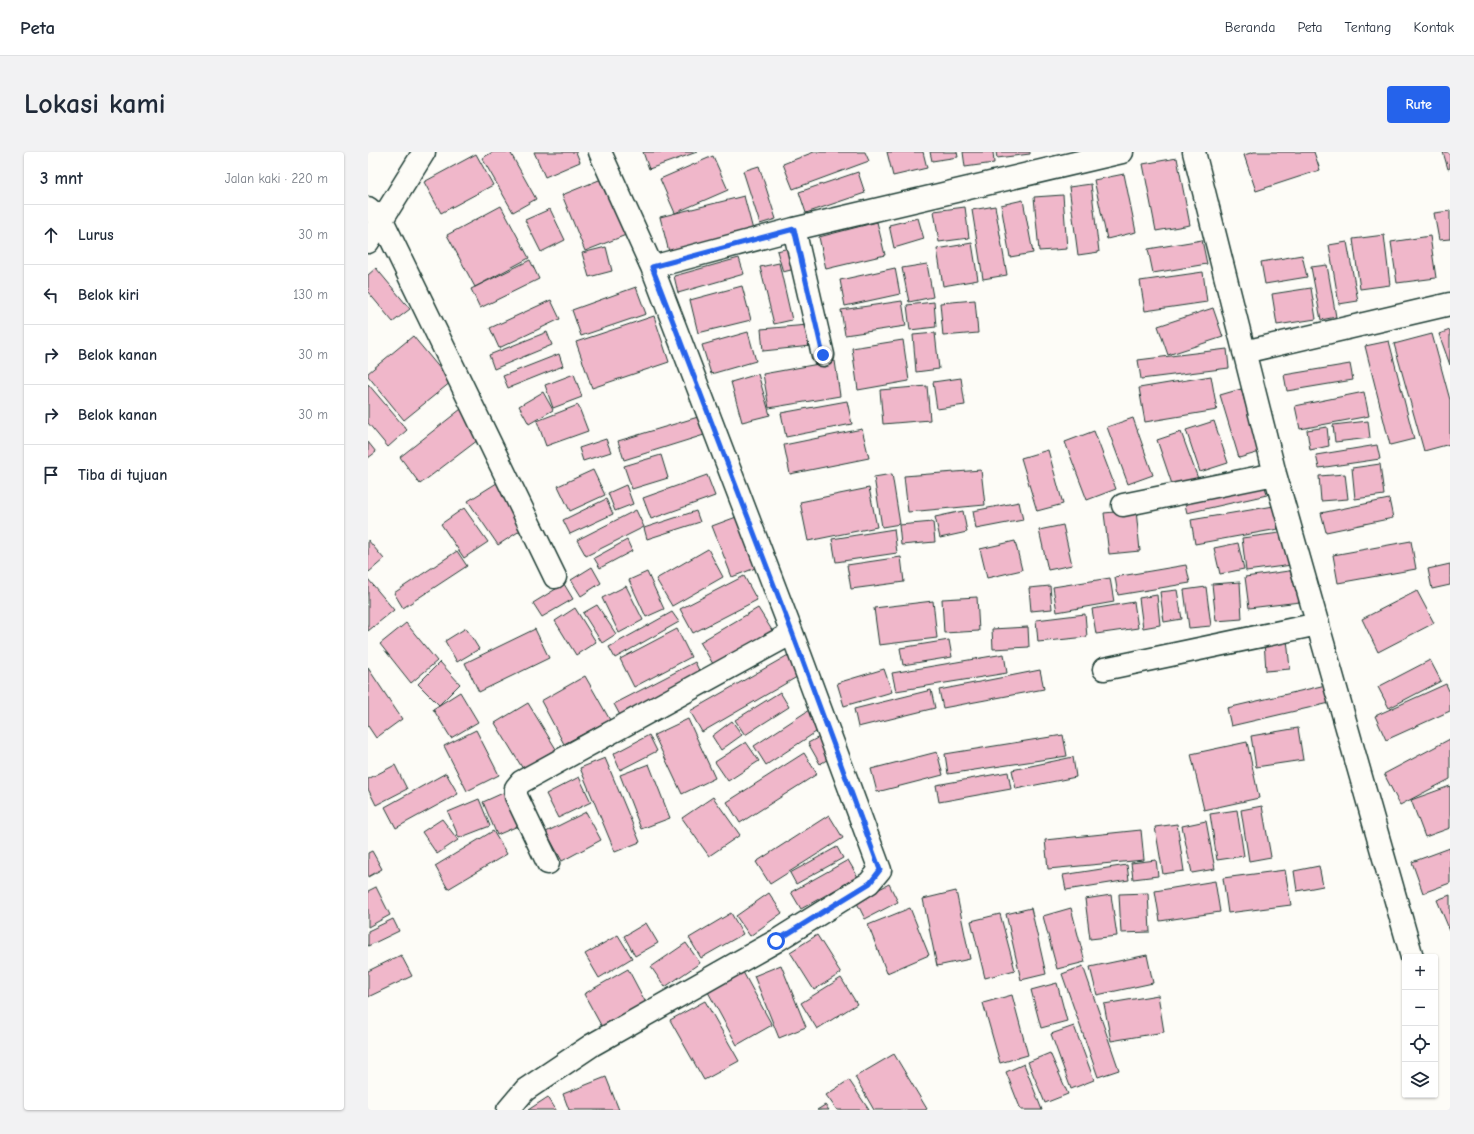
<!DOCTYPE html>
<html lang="id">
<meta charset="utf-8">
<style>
body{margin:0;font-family:"Comic Neue",sans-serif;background:#f2f2f3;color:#1f2937}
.controls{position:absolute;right:12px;bottom:12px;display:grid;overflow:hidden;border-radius:4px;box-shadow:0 1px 3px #0004}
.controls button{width:36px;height:36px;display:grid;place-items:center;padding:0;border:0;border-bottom:1px solid #e0e1e3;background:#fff;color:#1f2937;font:20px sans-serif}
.stop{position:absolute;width:12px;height:12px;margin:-9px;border:3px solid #2563eb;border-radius:50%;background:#fff}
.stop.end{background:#2563eb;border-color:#fff;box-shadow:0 1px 4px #0008}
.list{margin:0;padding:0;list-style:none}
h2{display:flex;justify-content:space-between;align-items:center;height:52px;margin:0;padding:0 16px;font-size:17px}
h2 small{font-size:13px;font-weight:400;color:#747a83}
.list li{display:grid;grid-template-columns:26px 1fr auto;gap:12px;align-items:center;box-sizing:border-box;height:60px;padding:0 16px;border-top:1px solid #e0e1e3}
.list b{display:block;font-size:15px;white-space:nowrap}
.list em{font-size:13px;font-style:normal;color:#747a83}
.icon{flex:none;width:22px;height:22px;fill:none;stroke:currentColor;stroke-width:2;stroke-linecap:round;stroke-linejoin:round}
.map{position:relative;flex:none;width:1082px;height:958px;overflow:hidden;border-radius:4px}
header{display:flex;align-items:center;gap:24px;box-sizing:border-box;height:56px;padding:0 20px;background:#fff;border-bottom:1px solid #e0e1e3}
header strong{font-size:19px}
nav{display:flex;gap:22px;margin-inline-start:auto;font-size:14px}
.intro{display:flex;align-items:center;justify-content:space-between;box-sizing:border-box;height:96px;padding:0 24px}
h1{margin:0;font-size:28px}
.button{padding:10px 18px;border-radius:4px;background:#2563eb;color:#fff;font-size:14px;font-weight:700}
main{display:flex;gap:24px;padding:0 24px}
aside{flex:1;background:#fff;border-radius:4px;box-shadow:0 1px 3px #0004}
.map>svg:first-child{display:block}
.building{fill:#f0b7ca;stroke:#1f3d34}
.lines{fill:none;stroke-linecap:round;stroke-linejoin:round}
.minor-casing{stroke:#1f3d34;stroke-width:25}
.minor{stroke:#fdfcf7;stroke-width:22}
.route{stroke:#2563eb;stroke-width:5}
</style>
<header>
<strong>Peta</strong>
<nav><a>Beranda</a><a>Peta</a><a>Tentang</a><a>Kontak</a></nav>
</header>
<div class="intro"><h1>Lokasi kami</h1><a class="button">Rute</a></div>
<main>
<aside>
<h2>3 mnt<small>Jalan kaki · 220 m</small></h2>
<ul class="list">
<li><svg class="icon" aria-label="ahead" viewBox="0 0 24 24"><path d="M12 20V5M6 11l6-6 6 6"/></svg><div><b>Lurus</b></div><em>30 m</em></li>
<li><svg class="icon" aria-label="left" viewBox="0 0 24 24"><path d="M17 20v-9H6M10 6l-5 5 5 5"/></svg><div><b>Belok kiri</b></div><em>130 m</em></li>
<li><svg class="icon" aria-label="right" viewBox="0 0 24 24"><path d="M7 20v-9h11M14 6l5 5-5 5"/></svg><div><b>Belok kanan</b></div><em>30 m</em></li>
<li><svg class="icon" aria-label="right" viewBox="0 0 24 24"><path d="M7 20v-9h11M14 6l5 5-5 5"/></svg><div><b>Belok kanan</b></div><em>30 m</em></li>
<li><svg class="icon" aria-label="arrive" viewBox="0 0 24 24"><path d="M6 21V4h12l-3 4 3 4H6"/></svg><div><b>Tiba di tujuan</b></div></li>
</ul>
</aside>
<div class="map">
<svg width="1082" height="958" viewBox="0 0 1082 958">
<rect width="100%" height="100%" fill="#fdfcf7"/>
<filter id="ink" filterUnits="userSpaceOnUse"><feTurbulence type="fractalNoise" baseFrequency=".025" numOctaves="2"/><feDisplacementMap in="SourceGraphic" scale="8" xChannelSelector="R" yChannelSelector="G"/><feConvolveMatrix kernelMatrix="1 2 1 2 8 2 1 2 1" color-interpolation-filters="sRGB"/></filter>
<g filter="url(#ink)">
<path class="building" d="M125 0H142L168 47 145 60 114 6Z
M166 0H208L212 10 177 25Z
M275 0H329L281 17Z
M446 0H497L501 9 425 37 415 12Z
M519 0H555L559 16 525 24Z
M562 0H589L590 5 564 9Z
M595 0H625L626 11 597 15Z
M628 0H662V2L629 6Z
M886 0H946L952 18 888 39 876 3Z
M1075 0H1082V16L1080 17Z
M108 2 125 33 73 61 56 30Z
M345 4 360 38 307 61 292 27Z
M809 6 822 73 788 79 775 12Z
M391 14 408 67 392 72 375 19Z
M490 20 497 41 438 61 431 40Z
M756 22 768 80 739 87 726 28Z
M236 26 258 83 217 99 194 43Z
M723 32 731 100 710 103 701 35Z
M695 43 699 97 671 99 666 45Z
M376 44 385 78 301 100 292 65Z
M655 48 665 101 642 105 633 53Z
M133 54 161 106 107 135 79 83Z
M627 54 639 123 615 127 604 58Z
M597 55 601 86 571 90 566 59Z
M182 57 197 88 173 100 157 68Z
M1082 59V87L1071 88 1066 61Z
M550 66 556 87 526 96 521 73Z
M509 70 517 103 458 117 451 85Z
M1016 83 1022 133 992 137 985 87Z
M1062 84 1068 126 1029 131 1023 90Z
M834 88 839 112 785 121 780 97Z
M979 90 990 149 971 152 961 93Z
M604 91 610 128 575 134 569 97Z
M238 95 244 119 221 125 214 101Z
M425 95 431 116 415 120 409 99Z
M934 103 939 125 897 132 893 110Z
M371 106 376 122 310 141 306 124Z
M162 108 171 127 112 156 103 137Z
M411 111 424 168 406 172 392 115Z
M559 112 565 145 541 150 534 116Z
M959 113 968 165 953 168 943 115Z
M8 116 42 157 25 170 0 140V123Z
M527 116 532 142 477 154 472 128Z
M835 120 839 150 777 159 772 129Z
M374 134 383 168 330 181 322 148Z
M268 135 278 162 213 184 204 158Z
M943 136 948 167 909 173 904 142Z
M183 148 192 167 131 196 122 176Z
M607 148 610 181 575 184 572 151Z
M534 149 538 174 477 183 473 158Z
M566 150 568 175 542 178 539 153Z
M845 156 855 185 800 203 790 174Z
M286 164 301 210 224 236 208 190Z
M440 173 443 194 395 199 393 177Z
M1082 178V213L1071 182Z
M179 180 184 193 126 217 121 203Z
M380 180 388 209 343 222 334 193Z
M567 181 571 217 548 220 545 183Z
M1064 182 1082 248V292L1056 299 1026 192Z
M45 184 83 230 36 268 0 224V221Z
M535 188 541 229 490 238 484 196Z
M1021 189 1046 287 1022 293 997 194Z
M859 197 861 216 773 227 770 208Z
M191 202 195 214 140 236 135 224Z
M467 209 472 244 401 256 395 222Z
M982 212 985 228 919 239 916 223Z
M206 222 214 245 185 256 177 233Z
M390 222 402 263 374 270 363 230Z
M843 224 849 258 777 270 771 236Z
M593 226 597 253 569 257 565 230Z
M0 232 39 278 20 295 0 271Z
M559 234 562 268 515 272 512 238Z
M873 237 892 300 871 306 852 243Z
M175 240 185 258 161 272 151 254Z
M996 240 1001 264 932 277 927 254Z
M479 249 484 272 418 285 413 261Z
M210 253 220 279 178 294 169 269Z
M93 257 114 285 52 332 32 305Z
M330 265 336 283 256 308 250 289Z
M765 266 785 323 760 332 739 275Z
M846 269 860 311 832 320 818 278Z
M1000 269 1002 286 967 290 965 273Z
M959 275 961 294 942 298 939 278Z
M494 277 501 306 422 322 416 293Z
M726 279 748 337 719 348 697 290Z
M813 280 832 332 807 341 789 288Z
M238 287 243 300 215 309 211 296Z
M0 290 8 300 0 306Z
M1009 293 1012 307 951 316 948 303Z
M680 298 695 352 669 359 653 306Z
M293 303 300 326 264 337 256 314Z
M1012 312 1016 343 987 347 984 316Z
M225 318 237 343 202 359 190 334Z
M613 318 617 353 540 360 536 324Z
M524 322 532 372 514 375 506 325Z
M977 322 980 347 953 349 951 324Z
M339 323 347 344 283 367 275 346Z
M895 326 899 343 819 361 815 344Z
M132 329 161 373 130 393 100 349Z
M258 333 265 352 247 359 240 341Z
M501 336 509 375 440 389 432 350Z
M238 347 245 362 202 382 195 368Z
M1021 347 1025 366 958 380 953 361Z
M651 350 655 368 608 377 605 359Z
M906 354 910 377 827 392 823 368Z
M96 356 120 390 96 406 73 372Z
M268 358 276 375 218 404 209 388Z
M768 358 772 399 741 402 736 361Z
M328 359 332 370 279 387 276 376Z
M595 359 599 380 572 386 567 365Z
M371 364 390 415 364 425 344 374Z
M565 370 567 390 533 393 531 373Z
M695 373 704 413 680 418 671 378Z
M526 377 529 401 468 410 464 387Z
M919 380 924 413 878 419 874 386Z
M0 388 16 407 1 420 0 418Z
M259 388 264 399 232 416 226 406Z
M647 389 654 418 619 426 612 397Z
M1043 389 1048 417 970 431 965 403Z
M870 391 876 417 852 422 846 396Z
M340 397 355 425 304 454 288 427Z
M89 399 99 414 35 456 26 441Z
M533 405 536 430 483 437 479 413Z
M1082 412V433L1064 437 1060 417Z
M818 413 822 431 750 443 747 425Z
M224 415 233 431 213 444 203 428Z
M928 418 932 450 881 456 877 425Z
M279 420 296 457 278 465 261 428Z
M376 424 389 448 325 481 312 457Z
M742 426 746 450 689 460 685 435Z
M0 427 26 458 0 479Z
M872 430 874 467 848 469 844 432Z
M196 432 205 447 174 465 165 451Z
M258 434 275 468 251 481 234 446Z
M682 434 684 457 663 459 661 436Z
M838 435 843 474 821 476 816 438Z
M809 438 814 467 796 470 792 440Z
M1049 439 1066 471 1010 500 994 467Z
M789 443 792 473 775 476 771 446Z
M609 445 611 479 576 481 574 447Z
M565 449 569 486 511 493 506 456Z
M766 450 770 476 728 482 724 457Z
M229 453 248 482 234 491 215 461Z
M207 456 228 490 208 503 187 469Z
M390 456 407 483 348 517 332 490Z
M304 460 311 470 247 506 241 495Z
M717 462 719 485 670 490 668 468Z
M38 471 69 509 43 531 12 492Z
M660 475 661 495 625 497 624 477Z
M98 476 111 497 89 510 77 489Z
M167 477 181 506 111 540 97 511Z
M309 477 323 505 266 535 252 507Z
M919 487 922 517 898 519 896 489Z
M581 488 584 505 535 513 532 496Z
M422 502 434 522 334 580 322 559Z
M636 502 639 521 528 539 524 521Z
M1062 508 1073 529 1021 556 1010 535Z
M72 510 92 532 71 553 50 532Z
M327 510 335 527 255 569 246 552Z
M0 516 34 567 8 586 0 574Z
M516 517 524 540 476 554 469 531Z
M672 518 676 537 575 556 571 538Z
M217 524 242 568 196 592 173 549Z
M962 532 966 550 863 574 859 556Z
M1078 532 1082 541V559L1018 588 1007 564Z
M563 538 567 556 490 575 486 557Z
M92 540 110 570 83 586 65 557Z
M412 540 421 555 377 583 367 568Z
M160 551 188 597 155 617 127 571Z
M441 558 454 576 398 613 386 594Z
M320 567 347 626 314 642 286 583Z
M364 569 374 583 353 598 344 584Z
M930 576 935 608 888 615 883 584Z
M108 578 131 623 99 639 76 594Z
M281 583 289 599 252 618 245 602Z
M455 583 467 603 452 612 440 591Z
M695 583 699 604 580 622 577 602Z
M1082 587V627L1032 653 1016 622Z
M378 590 391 609 360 629 347 610Z
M879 590 891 646 836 658 823 602Z
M569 600 575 623 509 640 503 617Z
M436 601 449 622 372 671 359 650Z
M705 605 708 625 648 637 644 618Z
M237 606 272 690 247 700 212 616Z
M281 612 302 666 273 677 252 623Z
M27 613 39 637 8 653 0 637V627Z
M640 620 643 637 571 650 568 633Z
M78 621 90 642 28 676 17 655Z
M211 625 223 650 190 666 178 642Z
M1082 634V676L1057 685 1043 648Z
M135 641 150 674 129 683 115 650Z
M345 645 372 683 341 704 314 666Z
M111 647 122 674 91 686 80 660Z
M894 654 903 705 881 709 873 658Z
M869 658 876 704 849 708 842 662Z
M218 660 233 688 194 709 178 680Z
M461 663 475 686 402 732 388 710Z
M74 667 90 688 69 702 54 680Z
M838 669 847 717 824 721 814 674Z
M809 672 816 719 795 722 787 675Z
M773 678 776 708 680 717 677 688Z
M125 679 139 702 80 737 67 714Z
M469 695 475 706 428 732 422 721Z
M1082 696V731L1055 741 1044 710Z
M4 699 14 717 0 725V701Z
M480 708 490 725 433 757 423 740Z
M788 708 790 724 765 727 763 711Z
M759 713 761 728 698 738 695 723Z
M951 714 955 734 929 739 926 719Z
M917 718 923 753 860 761 855 726Z
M847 729 852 760 792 769 787 739Z
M521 732 530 750 497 767 488 749Z
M8 735 22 763 0 775V739Z
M588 739 602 807 569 814 555 747Z
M401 741 414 761 382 784 368 764Z
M780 741 782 780 753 781 751 742Z
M743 743 749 784 722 787 717 747Z
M1082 743V779L1069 748Z
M542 756 561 803 519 821 500 773Z
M663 756 678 822 653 828 638 762Z
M703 756 717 810 689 817 675 764Z
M363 761 375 782 333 806 321 786Z
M632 762 647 818 617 826 603 769Z
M25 767 31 779 0 794V779Z
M278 771 290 791 267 804 256 784Z
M250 783 264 806 231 826 217 802Z
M449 783 473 821 446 838 422 800Z
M318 791 332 811 297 835 283 815Z
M33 803 44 824 0 845V819Z
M779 803 785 831 729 843 722 815Z
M413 813 438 875 411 886 386 824Z
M715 814 751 918 730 925 694 822Z
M260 817 278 851 234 875 216 842Z
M375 820 404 873 369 893 340 840Z
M473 826 489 852 449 877 433 851Z
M689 831 699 869 673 876 663 838Z
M644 843 660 903 632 911 615 851Z
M790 843 796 880 743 889 736 852Z
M337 849 371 909 336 928 302 868Z
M706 874 726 928 703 937 683 882Z
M682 901 700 942 677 951 660 910Z
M526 902 559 957 557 958H506L487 925Z
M656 912 674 958H653L638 920Z
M238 925 251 958H201L195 942Z
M481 928 501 958H469L458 943Z
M180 945 188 958H160Z
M457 953 461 958H449Z"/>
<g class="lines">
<g class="minor-casing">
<path id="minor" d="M826 0 907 322 1044 805
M0 56 14 68 187 425
M426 77 455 203
M0 90 56 0
M284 115 426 77 754 0
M876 200 1082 152
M755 353 907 322
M736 517 950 472
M180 711 148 644V636L153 630 424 481
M140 958 157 938 224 893 408 789 501 731 512 718 424 481 284 115 232 0"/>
</g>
<use href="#minor" class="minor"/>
</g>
</g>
<g class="lines" filter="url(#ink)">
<path class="route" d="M408 789 502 731 512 718 424 480 284 115 426 77 455 203"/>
</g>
</svg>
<div class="controls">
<button>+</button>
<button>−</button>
<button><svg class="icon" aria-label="locate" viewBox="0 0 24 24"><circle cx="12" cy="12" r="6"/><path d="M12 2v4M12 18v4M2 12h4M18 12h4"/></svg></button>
<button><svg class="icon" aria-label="layers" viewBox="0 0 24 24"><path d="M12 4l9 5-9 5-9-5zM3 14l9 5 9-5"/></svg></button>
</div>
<div class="stop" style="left:408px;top:789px"></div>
<div class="stop end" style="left:455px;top:203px"></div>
</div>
</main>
